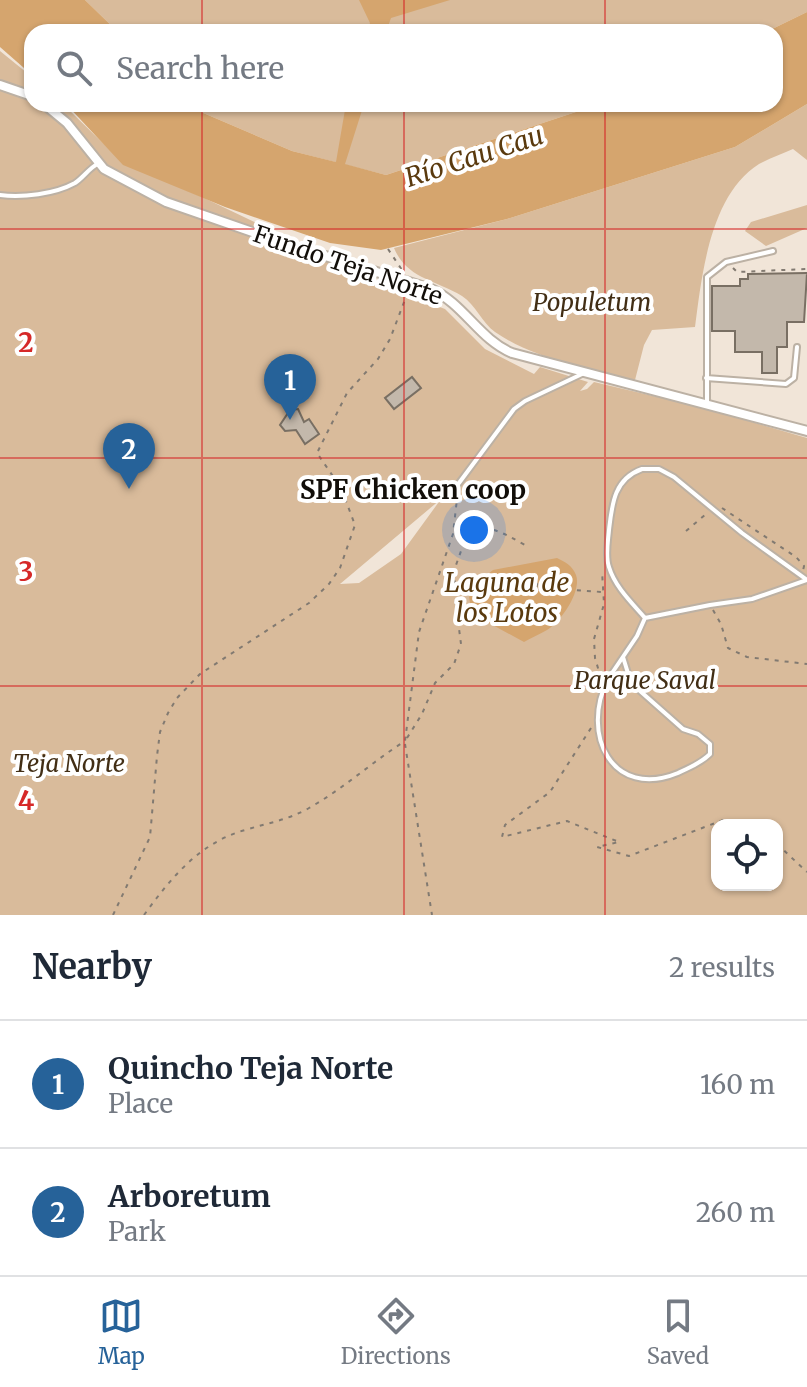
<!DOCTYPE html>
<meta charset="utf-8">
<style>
body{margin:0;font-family:Merriweather,serif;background:#f6f6f7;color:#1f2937}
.controls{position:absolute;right:24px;bottom:24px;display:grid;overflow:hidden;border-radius:16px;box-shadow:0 2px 6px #0004}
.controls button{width:72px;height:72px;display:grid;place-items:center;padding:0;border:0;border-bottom:2px solid #e0e1e3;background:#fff;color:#1f2937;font:40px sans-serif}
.you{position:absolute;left:474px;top:530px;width:28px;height:28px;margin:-20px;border:6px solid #fff;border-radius:50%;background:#1a73e8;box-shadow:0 0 0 12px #1a73e833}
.badge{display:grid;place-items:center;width:52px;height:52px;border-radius:50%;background:#266299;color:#fff;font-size:26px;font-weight:700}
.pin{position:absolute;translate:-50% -66px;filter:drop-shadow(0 2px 4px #0008)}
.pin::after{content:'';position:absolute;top:42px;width:28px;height:24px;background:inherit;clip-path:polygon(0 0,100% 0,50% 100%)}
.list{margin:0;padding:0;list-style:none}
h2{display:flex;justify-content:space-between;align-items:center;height:104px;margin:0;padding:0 32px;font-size:34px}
h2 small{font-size:26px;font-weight:400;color:#747a83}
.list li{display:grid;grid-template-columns:52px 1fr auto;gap:24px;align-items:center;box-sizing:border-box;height:128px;padding:0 32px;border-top:2px solid #e0e1e3}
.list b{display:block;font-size:30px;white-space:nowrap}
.list p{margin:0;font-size:26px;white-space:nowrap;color:#747a83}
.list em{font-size:26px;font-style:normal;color:#747a83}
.icon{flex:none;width:44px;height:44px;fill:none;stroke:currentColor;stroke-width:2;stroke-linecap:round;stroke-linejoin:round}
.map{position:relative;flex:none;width:807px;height:915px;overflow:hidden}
.search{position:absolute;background:#fff;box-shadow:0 2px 6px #0004;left:24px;right:24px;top:24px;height:88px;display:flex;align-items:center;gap:20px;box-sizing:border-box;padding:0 28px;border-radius:24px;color:#747a83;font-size:30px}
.sheet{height:360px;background:#fff}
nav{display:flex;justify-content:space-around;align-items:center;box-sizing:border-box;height:112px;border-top:2px solid #e0e1e3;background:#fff;font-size:22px;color:#747a83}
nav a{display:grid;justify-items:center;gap:4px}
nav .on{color:#266299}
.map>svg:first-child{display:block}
.green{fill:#d9bb9b;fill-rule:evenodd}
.water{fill:#d5a56e}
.building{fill:#c3b8ab;stroke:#796f63;stroke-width:2}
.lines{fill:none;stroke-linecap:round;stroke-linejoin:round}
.lane-casing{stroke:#bcb1a4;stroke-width:8}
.street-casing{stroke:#bcb1a4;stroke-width:12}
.path{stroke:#827a71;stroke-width:2;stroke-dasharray:4 6;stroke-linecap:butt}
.lane{stroke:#fff;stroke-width:4}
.street{stroke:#fff;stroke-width:8}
.grid{fill:none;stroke:#d62828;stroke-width:2;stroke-opacity:0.55}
.labels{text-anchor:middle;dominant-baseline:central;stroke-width:8;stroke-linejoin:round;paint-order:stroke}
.street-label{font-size:24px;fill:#120e09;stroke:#fff}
.park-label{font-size:24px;font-style:italic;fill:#422e15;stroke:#fff}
.water-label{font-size:26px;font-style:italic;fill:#5a3a0e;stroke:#fff}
.neighbourhood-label{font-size:26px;font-weight:bold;fill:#120e09;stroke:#fff}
.grid-label{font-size:26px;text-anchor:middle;font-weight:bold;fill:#d62828;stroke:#fff;stroke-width:8;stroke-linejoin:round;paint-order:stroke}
</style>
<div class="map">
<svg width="807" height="915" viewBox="0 0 807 915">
<rect width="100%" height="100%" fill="#f1e5d8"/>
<path class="green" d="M85 0H807V12L766 32H118Z
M0 51 32 77V104H63L124 164 202 197 342 264 340 270 445 309 485 349 534 374 540 367 588 382 580 391 587 389 594 382 704 408 807 438V915H0ZM441 499 401 554 359 583 340 584ZM717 825H777V885H717Z
M193 104H600L386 175 292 151 201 112Z
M807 104V160L793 149C782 154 770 158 759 164 710 195 702 274 695 327L652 330 644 345 635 380C588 368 536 360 495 332 482 323 476 305 462 296 436 280 407 279 394 248L507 219 735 147Z
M807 205V228L766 246 745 231 751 222Z"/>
<path class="water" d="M0 0H85L118 32H32V75L0 47Z
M359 0H450L391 18 386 32H367L370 23Z
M807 12V104L735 147 507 219 381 250 330 243 225 207 123 165 66 104H193L201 112 292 151 336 162 346 104H364L345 164 386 175 600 104H775V32H766Z
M557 558C565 562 572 565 576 575 582 591 561 622 547 630 540 634 531 638 524 642L478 617 471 608 469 597 478 582 493 570Z"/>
<path class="building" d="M807 273 804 322H787V347H777V373H762V352H735V331H712V286H740V279H748V274Z
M412 377 421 388 394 409 385 398Z
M298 409 304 422 309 419 319 434 305 444 296 430 285 431 280 425 290 410Z"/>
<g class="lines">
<g class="lane-casing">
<path id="lane" d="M0 195C22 198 55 194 75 183 84 177 89 168 99 163
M706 378 786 384 794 378 797 347
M707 404V277L726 262 773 251
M642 469H659L674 477 742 533 807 580 752 599 710 605 645 618C632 603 615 587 609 567 605 556 608 542 609 530 612 504 614 479 642 469Z
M459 483 514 409 525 401 582 374
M623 657 631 683 683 729 698 734 710 744V754C700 764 690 767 678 773 612 800 580 734 608 679L637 636 645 618"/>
</g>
<g class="street-casing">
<path id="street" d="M0 85 32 96
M44 104 67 123 104 169 166 202 287 244 431 289C464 304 479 339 512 353L807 431"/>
</g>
<path class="path" d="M388 249 404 273
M733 268 737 272 807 269
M722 508 796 557 804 566 803 571
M686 531 706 514
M455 534C484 520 501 532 527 546
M536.5 587a5.5 5.5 0 1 1 11 0a5.5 5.5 0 1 1-11 0Z
M547 588 602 592
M713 610 721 624 728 648 747 657 807 664
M601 678 595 658 594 639 604 604 602 571
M591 728 550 792 505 825 502 837 567 821 619 842 597 847 629 856 723 820 741 825
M407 738 422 714 435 683 454 664 461 644 454 590 456 565 470 526
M405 744 432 915
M777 844 807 872
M113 915 150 837 157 756 160 732 168 713 177 698 200 674 309 603 329 584 340 568 355 525 341 488 317 453 347 393 378 359 390 339 409 289
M144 915C171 878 199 843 245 830 268 823 288 820 309 808 343 789 372 762 405 741L419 632 453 534 458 490"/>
<use href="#lane" class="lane"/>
<use href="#street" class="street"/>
</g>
<path class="grid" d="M202 0V32M404 0V32M605 0V32M202 104V915M404 104V915M605 104V915M0 229H807M0 458H807M0 686H807"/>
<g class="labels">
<g class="street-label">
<text transform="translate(348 265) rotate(19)">Fundo Teja Norte</text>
</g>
<g class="park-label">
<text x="592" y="302">Populetum</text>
<text x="645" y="680">Parque Saval</text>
<text x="69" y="763">Teja Norte</text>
</g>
<g class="water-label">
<text transform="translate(474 156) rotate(-18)">Río Cau Cau</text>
<text x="507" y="582">Laguna de<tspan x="507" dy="30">los Lotos</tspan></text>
</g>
<g class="neighbourhood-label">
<text x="413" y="489">SPF Chicken coop</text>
</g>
</g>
<g class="grid-label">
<text x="26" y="352">2</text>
<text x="26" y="581">3</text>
<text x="26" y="810">4</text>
</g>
</svg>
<div class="controls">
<button><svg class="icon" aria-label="locate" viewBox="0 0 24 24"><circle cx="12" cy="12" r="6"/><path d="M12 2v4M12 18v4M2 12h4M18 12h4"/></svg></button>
</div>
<div class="you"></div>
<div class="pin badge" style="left:290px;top:420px">1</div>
<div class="pin badge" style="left:129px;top:489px">2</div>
<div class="search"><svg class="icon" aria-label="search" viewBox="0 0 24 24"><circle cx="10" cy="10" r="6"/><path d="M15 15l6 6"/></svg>Search here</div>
</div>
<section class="sheet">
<h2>Nearby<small>2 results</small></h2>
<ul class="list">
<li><span class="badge">1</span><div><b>Quincho Teja Norte</b><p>Place</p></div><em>160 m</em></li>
<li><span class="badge">2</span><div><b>Arboretum</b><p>Park</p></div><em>260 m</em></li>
</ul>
</section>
<nav>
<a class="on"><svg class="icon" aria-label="map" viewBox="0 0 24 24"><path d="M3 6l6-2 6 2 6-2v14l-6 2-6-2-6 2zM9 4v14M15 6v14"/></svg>Map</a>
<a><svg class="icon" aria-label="directions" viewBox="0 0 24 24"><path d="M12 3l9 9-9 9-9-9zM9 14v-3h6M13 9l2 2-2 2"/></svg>Directions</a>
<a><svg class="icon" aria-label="saved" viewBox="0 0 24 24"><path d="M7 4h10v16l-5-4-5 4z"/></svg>Saved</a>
</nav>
